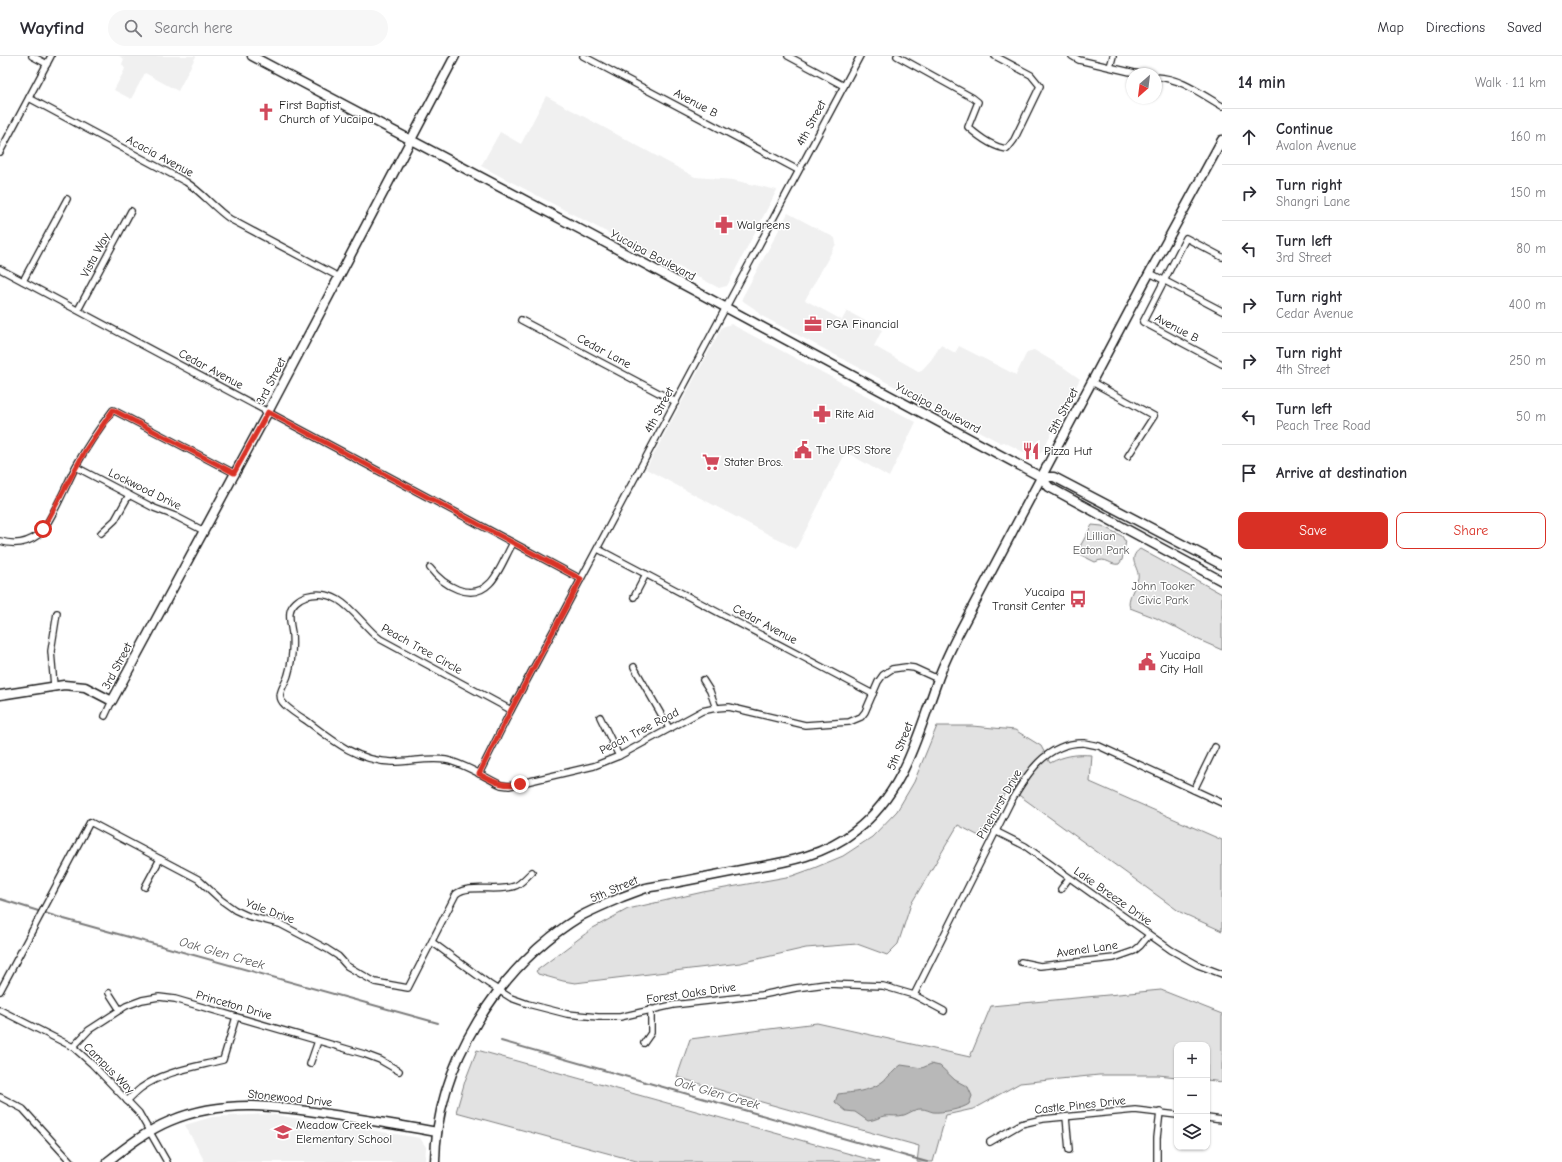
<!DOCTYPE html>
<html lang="en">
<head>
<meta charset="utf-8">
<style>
	:root { --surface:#fff; --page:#f7f7f7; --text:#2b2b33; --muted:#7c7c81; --line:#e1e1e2; --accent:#d93025 }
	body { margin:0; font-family:"Comic Neue",sans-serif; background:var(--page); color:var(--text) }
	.controls { position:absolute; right:12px; bottom:12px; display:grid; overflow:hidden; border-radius:8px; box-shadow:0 1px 3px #0004 }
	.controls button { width:36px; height:36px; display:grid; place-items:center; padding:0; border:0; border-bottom:1px solid var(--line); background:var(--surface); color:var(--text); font:20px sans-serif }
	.compass { position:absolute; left:1126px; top:12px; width:36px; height:36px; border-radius:50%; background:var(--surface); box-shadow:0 1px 3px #0004; rotate:208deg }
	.stop { position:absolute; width:12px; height:12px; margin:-9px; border:3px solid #d93025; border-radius:50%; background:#fff }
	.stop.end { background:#d93025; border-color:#fff; box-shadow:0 1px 4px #0008 }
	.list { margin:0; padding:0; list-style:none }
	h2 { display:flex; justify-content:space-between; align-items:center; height:52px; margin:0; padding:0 16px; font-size:17px }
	h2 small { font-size:13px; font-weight:400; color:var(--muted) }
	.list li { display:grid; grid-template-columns:26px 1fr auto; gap:12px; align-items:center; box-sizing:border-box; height:56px; padding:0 16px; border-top:1px solid var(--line) }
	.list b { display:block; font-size:15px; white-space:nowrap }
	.list p { margin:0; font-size:13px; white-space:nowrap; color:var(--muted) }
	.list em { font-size:13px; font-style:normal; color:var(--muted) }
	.actions { display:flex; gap:8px; padding:12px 16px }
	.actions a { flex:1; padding:9px 0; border:1px solid var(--accent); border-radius:8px; text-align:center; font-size:14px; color:var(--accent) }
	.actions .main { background:var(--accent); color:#fff }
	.icon { flex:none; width:22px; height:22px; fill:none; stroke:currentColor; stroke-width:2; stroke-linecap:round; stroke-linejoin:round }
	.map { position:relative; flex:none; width:1222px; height:1106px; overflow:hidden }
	header { display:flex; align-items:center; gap:24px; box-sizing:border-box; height:56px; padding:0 20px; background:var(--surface); border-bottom:1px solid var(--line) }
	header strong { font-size:19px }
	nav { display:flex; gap:22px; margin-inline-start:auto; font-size:14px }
	.search { width:280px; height:36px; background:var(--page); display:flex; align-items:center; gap:10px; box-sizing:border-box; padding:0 14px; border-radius:22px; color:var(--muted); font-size:15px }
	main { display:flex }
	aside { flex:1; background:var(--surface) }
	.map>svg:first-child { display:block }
</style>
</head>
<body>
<header>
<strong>Wayfind</strong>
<div class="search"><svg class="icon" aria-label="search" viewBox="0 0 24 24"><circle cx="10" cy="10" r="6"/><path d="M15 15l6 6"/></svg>Search here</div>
<nav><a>Map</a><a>Directions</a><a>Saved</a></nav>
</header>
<main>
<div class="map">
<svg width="1222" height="1106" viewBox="0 0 1222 1106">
	<rect width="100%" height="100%" fill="#fff"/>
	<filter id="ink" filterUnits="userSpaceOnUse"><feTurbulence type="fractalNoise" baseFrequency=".025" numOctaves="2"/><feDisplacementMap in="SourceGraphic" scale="8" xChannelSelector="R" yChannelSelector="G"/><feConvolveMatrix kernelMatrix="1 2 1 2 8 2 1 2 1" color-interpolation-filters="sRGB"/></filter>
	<g filter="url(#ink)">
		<g fill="#f0f0f0">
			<path d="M119,0H196L178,35L145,17L131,43L114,34L125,13L122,8L124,3Z"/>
			<path d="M546,40L695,121L733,124L777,134L727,230L719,232L677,210H671L481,110L500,76L521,88Z"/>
			<path d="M788,157L835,182L836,188L805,244L842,264L847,255L882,274L874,290L920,316L931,304L941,289L955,297L959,290L1016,319L1027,296L1034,294L1063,311L1080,323L1041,397L1031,400L1004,386L1001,387L760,259L755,253L743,245L742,242Z"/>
			<path d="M731,268L916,366L889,421L846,396L796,493L646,413L722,271Z"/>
			<path d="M269,1058L420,1082L426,1091L425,1106H205L185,1069L212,1061Z"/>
		</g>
		<g fill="#e2e2e2" stroke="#7f7f7f">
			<path d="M1092,469L1102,470L1122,480L1124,484L1126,485L1122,504L1119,508C1110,510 1107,500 1095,506L1079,498L1078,494Z"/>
			<path d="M1140,493L1222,538V594L1199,584L1176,571L1172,570L1156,562L1130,552C1126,543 1136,531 1138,522C1140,512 1126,503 1140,493Z"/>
			<path d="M937,670H972L1015,674L1041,690L1050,707C1065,699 1077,698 1092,699L1090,726L1222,784V875L1180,856L1009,732L1005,737L986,773L984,772L979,780L958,769L911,848L898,888L887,899L857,888L806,892L740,907L575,927L563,925L538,918L536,915L593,872L628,853L703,836L792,820L814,812L843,800L872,781L897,755L914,726Z"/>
			<path d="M1161,934L1222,958V1026L1207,1024V989H1177V1021L1158,1019H1099L1020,1027L973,1053L946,1059L933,1106H917L919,1090L733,1038L677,1021L690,983L817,967L970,1001L991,950Z"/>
			<path d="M477,994L879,1106H640L456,1056L465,1025Z"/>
		</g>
		<path fill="#b8b8b8" stroke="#7a7a7a" d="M931,1008L940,1010L955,1024L968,1031L972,1040L969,1048C962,1053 942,1057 933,1056C929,1055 926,1053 921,1053C914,1053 910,1057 904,1059C898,1061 891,1059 885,1060C880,1061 875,1064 868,1065L855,1056L846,1055L835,1046L838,1038C853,1036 869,1036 882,1026C889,1021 894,1014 901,1009L922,1012Z"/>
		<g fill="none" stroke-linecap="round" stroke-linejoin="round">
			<g stroke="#7a7a7a" stroke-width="2">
				<path d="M0,843L64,863L438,967"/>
				<path d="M501,985L927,1106"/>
			</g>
			<g stroke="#1c1c1c" stroke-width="8">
				<g id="street">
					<path d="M32,0L47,8"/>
					<path d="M583,0L798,114"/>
					<path d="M788,0L844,30"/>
					<path d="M897,0L973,42L978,46L968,71C979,81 992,91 1007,93L1014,84L1040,30L1031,19L995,0"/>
					<path d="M1072,0L1079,4L1139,18"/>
					<path d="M1110,11L1113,0"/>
					<path d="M1156,21C1181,22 1201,38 1222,50"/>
					<path d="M29,42L186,126C202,136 214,152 230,163L339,221"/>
					<path d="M0,96L51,0"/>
					<path d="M1222,201L1186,182L1143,266L1222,308"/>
					<path d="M0,213L581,523"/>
					<path d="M1150,217L1222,255"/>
					<path d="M23,225L67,143"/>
					<path d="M78,254L131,155"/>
					<path d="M521,264L676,346"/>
					<path d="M1092,326L1154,360L1128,400"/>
					<path d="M76,411L154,452L175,460L204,475"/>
					<path d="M101,477L115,464L129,439"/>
					<path d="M0,485C13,489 26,488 38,479C49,471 68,425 76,410C87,390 100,371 113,354L234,417"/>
					<path d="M598,493L873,638"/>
					<path d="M430,512C443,529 471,547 490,527C499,518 506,499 513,487"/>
					<path d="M634,541L646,518"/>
					<path d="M634,611L669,672"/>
					<path d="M703,624L710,635L716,652L729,651L805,669L849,666L861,661L865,656L878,626L883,619L892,613L906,611L914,612L938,623"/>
					<path d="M54,630L51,595L57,557"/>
					<path d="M511,654L380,583C357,565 342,530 306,540C299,542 291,549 290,556C289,563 291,571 292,577C293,592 292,606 288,619C285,630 274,639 285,649C291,655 299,660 307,665C333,685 357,705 392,706C410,706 429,701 446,704C463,707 485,721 501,729L509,730L594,710L619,700L702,655L716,652"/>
					<path d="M105,660L112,645"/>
					<path d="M600,661L619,700"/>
					<path d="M479,718L511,654L860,0"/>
					<path d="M1194,734L1215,691"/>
					<path d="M995,775L1025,790L1171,894L1198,909L1222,918"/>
					<path d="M145,831L160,803"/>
					<path d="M1061,833L1069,822"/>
					<path d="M432,886L489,928L511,942L528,948L567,958L598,961H620L673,949L762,939L796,932L826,928L883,930L914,939L944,955"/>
					<path d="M1021,906L1040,910L1114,902L1134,895L1140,890L1149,879"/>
					<path d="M0,935L90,766L198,823L221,844L235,854L248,860L280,868L303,880L327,893L338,900L347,910L375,926L408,932L456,838C470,827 497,837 515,830C521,828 527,820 532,816"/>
					<path d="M109,937L120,954"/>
					<path d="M914,939L1010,747C1026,719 1046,686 1084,687C1089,688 1094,689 1099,690L1222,747"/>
					<path d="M0,954L73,991L92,1008L139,1057L167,1106"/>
					<path d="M644,987L651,977V953"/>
					<path d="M73,991L89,974L126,950L142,944L159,941L175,943L364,998L380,1004L399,1015"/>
					<path d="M310,1008L318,985"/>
					<path d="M0,1041L23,1053L71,1106"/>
					<path d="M127,1045C132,1040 136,1036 141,1032C164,1015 196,1011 223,1004L236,961"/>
					<path d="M1066,1061L1069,1094"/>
					<path d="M1207,1062L1222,1064"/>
					<path d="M990,1086L1021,1068L1043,1063L1135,1054L1177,1059"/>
					<path d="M1157,1106V1082L1160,1056"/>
				</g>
			</g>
			<g stroke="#1c1c1c" stroke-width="11">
				<g id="secondary">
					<path d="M252,0L589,178L1041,421L1049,431L1222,525"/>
					<path d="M1041,421H1054L1222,509"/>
					<path d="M0,639L64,629L85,631L112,645L268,356L455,0"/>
					<path d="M107,1106C126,1091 148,1074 170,1065C227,1041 283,1051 341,1060C373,1065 405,1070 437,1076"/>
					<path d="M435,1106C436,1009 499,910 581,860C594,853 609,847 622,841C630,838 638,835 646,832C655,830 665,829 674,827C700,822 725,817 751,812C788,806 825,799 855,775C904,737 917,681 937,626C944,606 953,588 963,569L1144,227L1222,84"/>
				</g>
			</g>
			<use href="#street" stroke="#fff" stroke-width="5.5"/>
			<use href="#secondary" stroke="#fff" stroke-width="8"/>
		</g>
	</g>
	<g fill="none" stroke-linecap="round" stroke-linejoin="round" filter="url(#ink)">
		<path stroke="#d93025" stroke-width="5" d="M43,473L85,395L113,354L234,417L268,356L581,523L511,654L479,718C495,726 502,731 520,728"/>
	</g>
	<defs>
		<g id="church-bare" transform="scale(1.38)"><path d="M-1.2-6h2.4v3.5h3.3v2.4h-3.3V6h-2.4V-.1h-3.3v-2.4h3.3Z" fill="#d1495b" stroke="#fff" stroke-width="2.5" paint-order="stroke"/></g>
		<g id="pharmacy-bare" transform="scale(1.38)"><path d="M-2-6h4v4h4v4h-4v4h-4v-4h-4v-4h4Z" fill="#d1495b" stroke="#fff" stroke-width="2.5" paint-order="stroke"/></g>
		<g id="office-bare" transform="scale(1.38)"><path d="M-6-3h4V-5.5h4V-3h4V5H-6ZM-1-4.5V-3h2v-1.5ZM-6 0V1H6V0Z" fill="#d1495b" stroke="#fff" stroke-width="2.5" paint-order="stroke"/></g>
		<g id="civic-bare" transform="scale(1.38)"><path d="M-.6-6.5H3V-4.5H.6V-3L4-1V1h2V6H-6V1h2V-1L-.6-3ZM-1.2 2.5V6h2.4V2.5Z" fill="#d1495b" stroke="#fff" stroke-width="2.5" paint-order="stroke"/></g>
		<g id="restaurant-bare" transform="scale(1.38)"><path d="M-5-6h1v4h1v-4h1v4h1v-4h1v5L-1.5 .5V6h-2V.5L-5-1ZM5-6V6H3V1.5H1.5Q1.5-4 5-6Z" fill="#d1495b" stroke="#fff" stroke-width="2.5" paint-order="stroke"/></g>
		<g id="supermarket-bare" transform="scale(1.38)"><path d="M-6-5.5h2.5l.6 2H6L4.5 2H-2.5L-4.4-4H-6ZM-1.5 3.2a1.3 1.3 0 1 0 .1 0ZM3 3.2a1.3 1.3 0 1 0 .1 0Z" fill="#d1495b" stroke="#fff" stroke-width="2.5" paint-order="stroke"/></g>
		<g id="bus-bare" transform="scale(1.38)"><path d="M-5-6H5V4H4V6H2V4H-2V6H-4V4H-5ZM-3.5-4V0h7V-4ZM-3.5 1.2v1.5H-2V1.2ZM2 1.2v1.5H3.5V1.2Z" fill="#d1495b" stroke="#fff" stroke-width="2.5" paint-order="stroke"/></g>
		<g id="school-bare" transform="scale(1.38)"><path d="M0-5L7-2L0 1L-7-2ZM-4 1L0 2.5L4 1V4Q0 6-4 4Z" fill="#d1495b" stroke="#fff" stroke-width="2.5" paint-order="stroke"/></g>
	</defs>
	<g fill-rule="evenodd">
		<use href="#church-bare" x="266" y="56"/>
		<use href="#pharmacy-bare" x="724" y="169"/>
		<use href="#office-bare" x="813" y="268"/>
		<use href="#pharmacy-bare" x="822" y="358"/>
		<use href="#civic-bare" x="803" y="394"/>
		<use href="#restaurant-bare" x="1031" y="395"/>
		<use href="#supermarket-bare" x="711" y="406"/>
		<use href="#bus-bare" x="1078" y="543"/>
		<use href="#civic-bare" x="1147" y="606"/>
		<use href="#school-bare" x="283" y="1076"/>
	</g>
	<g text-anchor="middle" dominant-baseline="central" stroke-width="3" stroke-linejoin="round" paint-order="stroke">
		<g font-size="12" fill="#1c1c1c" stroke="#fff">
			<text transform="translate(696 47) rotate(28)">Avenue B</text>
			<text transform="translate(811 67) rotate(-62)">4th Street</text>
			<text transform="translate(160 100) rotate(28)">Acacia Avenue</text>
			<text transform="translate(95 199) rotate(-62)">Vista Way</text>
			<text transform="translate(653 199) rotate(28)">Yucaipa Boulevard</text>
			<text transform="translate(1177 272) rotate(28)">Avenue B</text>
			<text transform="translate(604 295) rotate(28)">Cedar Lane</text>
			<text transform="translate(211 313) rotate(28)">Cedar Avenue</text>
			<text transform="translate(271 325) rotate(-63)">3rd Street</text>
			<text transform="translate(938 352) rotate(28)">Yucaipa Boulevard</text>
			<text transform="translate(659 354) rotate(-62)">4th Street</text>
			<text transform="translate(1063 355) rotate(-62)">5th Street</text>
			<text transform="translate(145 433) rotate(26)">Lockwood Drive</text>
			<text transform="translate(765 568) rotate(28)">Cedar Avenue</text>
			<text transform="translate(422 593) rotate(29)">Peach Tree Circle</text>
			<text transform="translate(117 610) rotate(-62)">3rd Street</text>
			<text transform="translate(639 675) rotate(-27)">Peach Tree Road</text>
			<text transform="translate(900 690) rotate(-68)">5th Street</text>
			<text transform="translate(999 748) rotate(-60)">Pinehurst Drive</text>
			<text transform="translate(614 833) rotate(-23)">5th Street</text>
			<text transform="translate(1113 840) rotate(35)">Lake Breeze Drive</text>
			<text transform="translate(270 855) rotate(20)">Yale Drive</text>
			<text transform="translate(1087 893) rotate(-8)">Avenel Lane</text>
			<text transform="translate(691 937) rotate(-8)">Forest Oaks Drive</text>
			<text transform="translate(234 949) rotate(16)">Princeton Drive</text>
			<text transform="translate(109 1012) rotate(45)">Campus Way</text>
			<text transform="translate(290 1042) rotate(6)">Stonewood Drive</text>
			<text transform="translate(1080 1049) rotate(-6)">Castle Pines Drive</text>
		</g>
		<g font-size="12" fill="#1c1c1c" stroke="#fff" text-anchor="start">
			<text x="279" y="49">First Baptist<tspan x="279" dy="14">Church of Yucaipa</tspan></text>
			<text x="737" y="169">Walgreens</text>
			<text x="826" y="268">PGA Financial</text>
			<text x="835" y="358">Rite Aid</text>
			<text x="816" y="394">The UPS Store</text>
			<text x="1044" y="395">Pizza Hut</text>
			<text x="724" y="406">Stater Bros.</text>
			<text x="1065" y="536" text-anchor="end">Yucaipa<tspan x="1065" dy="14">Transit Center</tspan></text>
			<text x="1160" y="599">Yucaipa<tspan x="1160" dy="14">City Hall</tspan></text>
			<text x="296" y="1069">Meadow Creek<tspan x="296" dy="14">Elementary School</tspan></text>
		</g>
		<g font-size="12" fill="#575757" stroke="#fff">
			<text x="1101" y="480">Lillian<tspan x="1101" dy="14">Eaton Park</tspan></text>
			<text x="1163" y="530">John Tooker<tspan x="1163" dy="14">Civic Park</tspan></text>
		</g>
		<g font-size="13" font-style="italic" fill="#5a5a5a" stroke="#fff">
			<text transform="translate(222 897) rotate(16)">Oak Glen Creek</text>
			<text transform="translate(717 1037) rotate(16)">Oak Glen Creek</text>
		</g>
	</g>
</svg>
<div class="controls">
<button>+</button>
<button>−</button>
<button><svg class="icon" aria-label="layers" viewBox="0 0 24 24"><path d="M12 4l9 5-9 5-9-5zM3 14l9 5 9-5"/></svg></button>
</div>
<svg class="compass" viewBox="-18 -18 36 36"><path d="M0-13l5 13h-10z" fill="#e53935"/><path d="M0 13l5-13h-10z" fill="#7c7c81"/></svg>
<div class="stop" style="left:43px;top:473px"></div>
<div class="stop end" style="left:520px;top:728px"></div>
</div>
<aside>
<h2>14 min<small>Walk · 1.1 km</small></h2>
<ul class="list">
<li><svg class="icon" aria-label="ahead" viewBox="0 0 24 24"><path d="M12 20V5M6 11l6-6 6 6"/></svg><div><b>Continue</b><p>Avalon Avenue</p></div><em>160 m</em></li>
<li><svg class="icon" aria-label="right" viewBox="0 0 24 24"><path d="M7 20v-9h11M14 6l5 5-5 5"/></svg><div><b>Turn right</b><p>Shangri Lane</p></div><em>150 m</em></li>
<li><svg class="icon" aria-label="left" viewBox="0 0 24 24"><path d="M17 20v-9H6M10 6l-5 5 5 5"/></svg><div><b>Turn left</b><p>3rd Street</p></div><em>80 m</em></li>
<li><svg class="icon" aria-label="right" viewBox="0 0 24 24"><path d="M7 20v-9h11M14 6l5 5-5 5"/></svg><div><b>Turn right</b><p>Cedar Avenue</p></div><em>400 m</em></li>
<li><svg class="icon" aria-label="right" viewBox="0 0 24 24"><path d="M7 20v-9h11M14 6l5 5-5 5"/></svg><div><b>Turn right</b><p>4th Street</p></div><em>250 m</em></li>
<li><svg class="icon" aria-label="left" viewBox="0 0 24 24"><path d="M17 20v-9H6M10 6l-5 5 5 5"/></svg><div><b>Turn left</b><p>Peach Tree Road</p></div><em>50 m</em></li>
<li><svg class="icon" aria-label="arrive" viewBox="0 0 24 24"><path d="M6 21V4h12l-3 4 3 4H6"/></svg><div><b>Arrive at destination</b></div></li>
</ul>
<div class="actions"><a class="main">Save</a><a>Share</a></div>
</aside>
</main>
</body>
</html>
